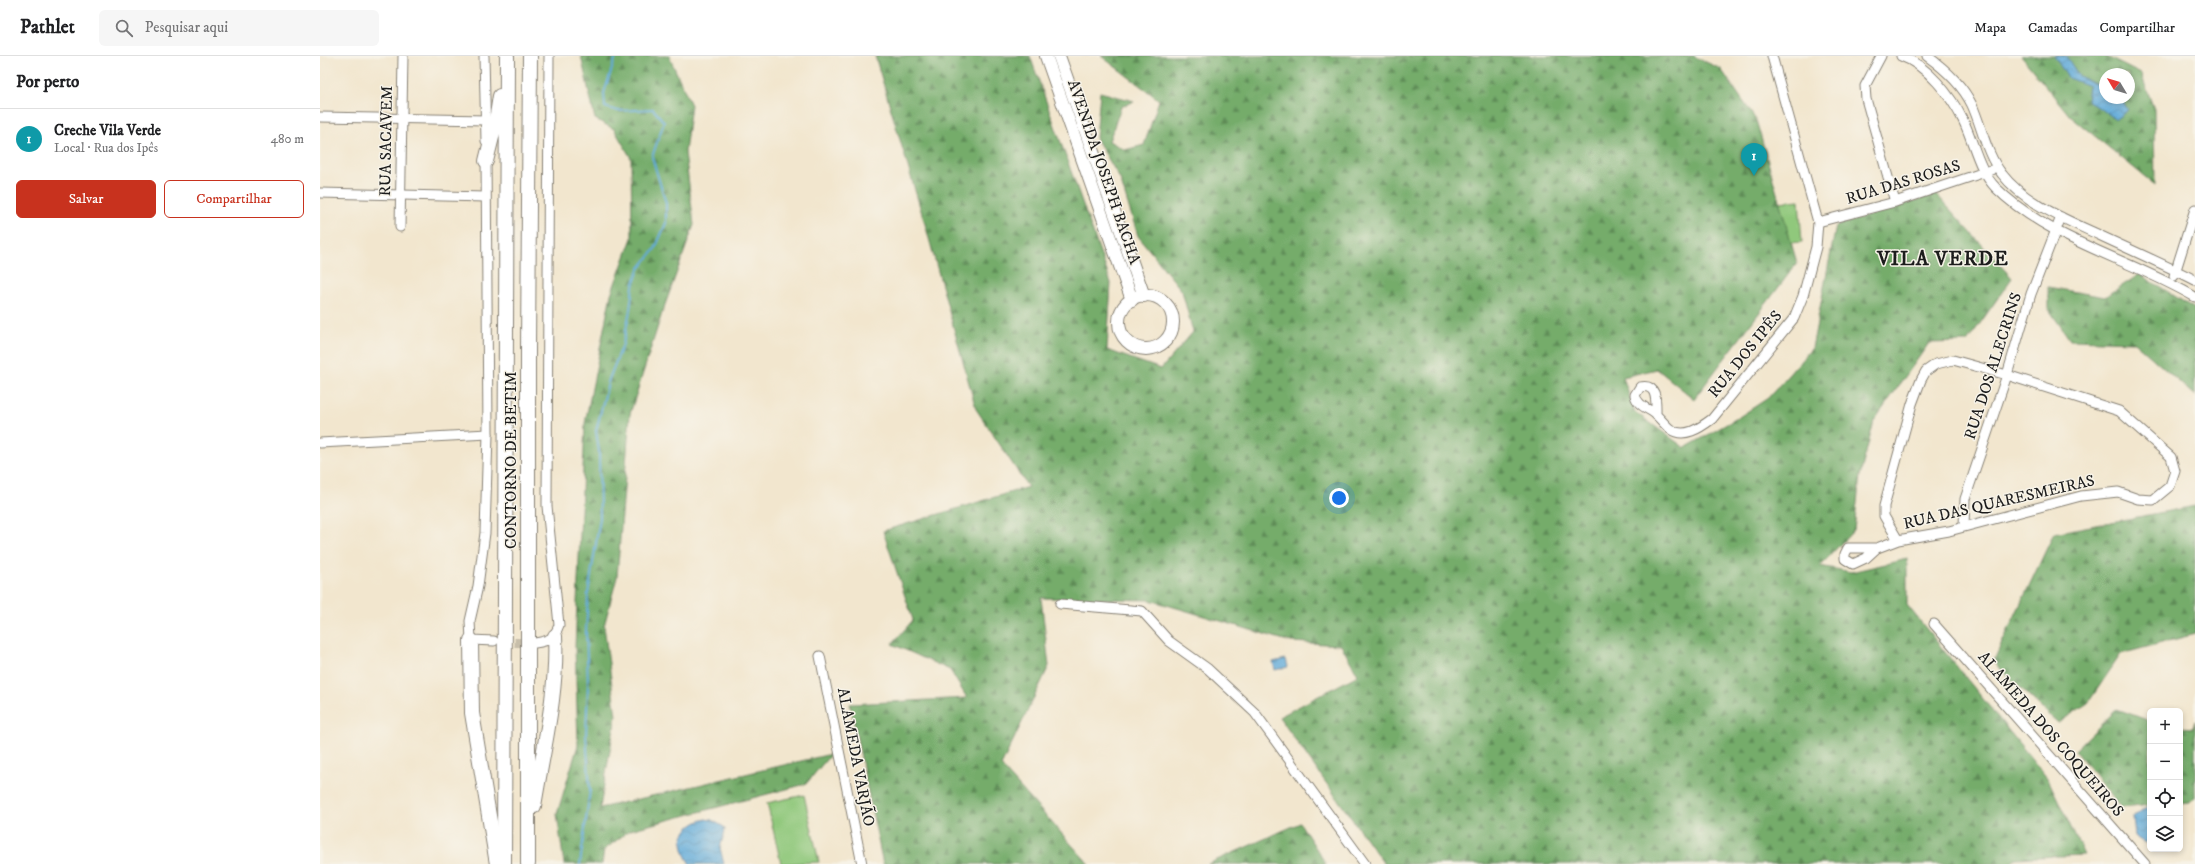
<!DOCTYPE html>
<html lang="pt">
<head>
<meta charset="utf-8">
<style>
	:root { --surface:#fff; --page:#f6f6f6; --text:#202124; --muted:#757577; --line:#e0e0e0; --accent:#c8321e }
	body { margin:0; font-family:"IM FELL DW Pica",serif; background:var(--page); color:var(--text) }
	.controls { position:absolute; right:12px; bottom:12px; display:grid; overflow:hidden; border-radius:6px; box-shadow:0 2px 6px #0003 }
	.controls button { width:36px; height:36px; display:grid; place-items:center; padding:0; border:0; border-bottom:1px solid var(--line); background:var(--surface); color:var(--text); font:20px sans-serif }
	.compass { position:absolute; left:1779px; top:12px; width:36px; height:36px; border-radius:50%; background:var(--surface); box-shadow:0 2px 6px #0003; rotate:308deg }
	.you { position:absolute; left:1019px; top:442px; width:14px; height:14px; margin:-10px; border:3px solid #fff; border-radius:50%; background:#1a73e8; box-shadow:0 0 0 6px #1a73e833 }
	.badge { display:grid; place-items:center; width:26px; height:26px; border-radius:50%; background:var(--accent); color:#fff; font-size:13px; font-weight:700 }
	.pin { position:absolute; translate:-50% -33px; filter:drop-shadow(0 1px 2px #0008) }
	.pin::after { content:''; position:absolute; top:21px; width:14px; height:12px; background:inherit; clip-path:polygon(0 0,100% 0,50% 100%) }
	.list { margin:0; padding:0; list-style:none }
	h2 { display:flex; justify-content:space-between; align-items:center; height:52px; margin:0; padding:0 16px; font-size:17px }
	h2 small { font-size:13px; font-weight:400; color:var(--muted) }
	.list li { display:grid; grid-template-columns:26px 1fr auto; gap:12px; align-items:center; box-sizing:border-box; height:60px; padding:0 16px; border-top:1px solid var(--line) }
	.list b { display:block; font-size:15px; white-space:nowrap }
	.list p { margin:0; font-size:13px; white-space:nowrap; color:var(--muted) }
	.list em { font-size:13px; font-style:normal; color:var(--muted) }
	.actions { display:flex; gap:8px; padding:12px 16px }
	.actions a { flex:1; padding:9px 0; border:1px solid var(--accent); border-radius:6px; text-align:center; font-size:14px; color:var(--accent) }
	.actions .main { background:var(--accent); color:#fff }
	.icon { flex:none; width:22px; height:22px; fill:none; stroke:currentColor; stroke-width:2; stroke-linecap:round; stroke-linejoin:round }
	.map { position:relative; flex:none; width:1875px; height:808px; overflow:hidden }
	header { display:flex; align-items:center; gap:24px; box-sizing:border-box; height:56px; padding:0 20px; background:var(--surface); border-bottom:1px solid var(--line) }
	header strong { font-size:19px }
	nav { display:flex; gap:22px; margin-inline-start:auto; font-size:14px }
	.search { width:280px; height:36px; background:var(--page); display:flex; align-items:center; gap:10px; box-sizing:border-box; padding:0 14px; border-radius:6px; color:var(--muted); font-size:15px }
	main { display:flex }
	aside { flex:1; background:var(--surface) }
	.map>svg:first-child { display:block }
</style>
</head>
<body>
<header>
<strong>Pathlet</strong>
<div class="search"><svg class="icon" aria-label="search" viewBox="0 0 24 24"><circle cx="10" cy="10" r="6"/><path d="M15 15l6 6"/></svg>Pesquisar aqui</div>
<nav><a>Mapa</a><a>Camadas</a><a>Compartilhar</a></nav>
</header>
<main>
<aside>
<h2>Por perto<small></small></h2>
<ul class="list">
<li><span class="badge" style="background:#0f9aa8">1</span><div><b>Creche Vila Verde</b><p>Local · Rua dos Ipês</p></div><em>480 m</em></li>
</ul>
<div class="actions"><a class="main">Salvar</a><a>Compartilhar</a></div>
</aside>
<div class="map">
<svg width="1875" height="808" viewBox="0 0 1875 808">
	<defs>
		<pattern id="forest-firs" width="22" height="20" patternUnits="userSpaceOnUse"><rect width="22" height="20" fill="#74ac6b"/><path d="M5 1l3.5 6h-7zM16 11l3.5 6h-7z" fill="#5e8b57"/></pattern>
		<pattern id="water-waves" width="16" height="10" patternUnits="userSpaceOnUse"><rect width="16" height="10" fill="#62abd9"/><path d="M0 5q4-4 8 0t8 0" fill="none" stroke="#508aaf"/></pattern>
	</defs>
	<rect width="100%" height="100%" fill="#f7f3e8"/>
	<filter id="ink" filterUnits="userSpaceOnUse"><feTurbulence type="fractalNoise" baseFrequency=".025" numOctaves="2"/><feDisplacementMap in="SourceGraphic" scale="8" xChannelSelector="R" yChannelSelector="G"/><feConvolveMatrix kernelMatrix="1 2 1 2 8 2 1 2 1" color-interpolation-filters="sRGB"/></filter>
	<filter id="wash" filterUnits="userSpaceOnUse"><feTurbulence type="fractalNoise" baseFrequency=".012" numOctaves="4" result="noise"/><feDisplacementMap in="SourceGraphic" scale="16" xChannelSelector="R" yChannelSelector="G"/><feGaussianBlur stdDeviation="0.9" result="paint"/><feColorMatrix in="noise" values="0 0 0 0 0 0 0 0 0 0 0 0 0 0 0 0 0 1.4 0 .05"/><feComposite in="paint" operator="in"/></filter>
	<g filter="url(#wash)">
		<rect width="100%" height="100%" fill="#f2e6ce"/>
		<g fill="#90c87b" stroke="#56724c">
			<path d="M1479,144L1482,186L1420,191L1417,150Z"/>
			<path d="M484,739L499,806L461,808L447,747Z"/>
		</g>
		<g fill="url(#forest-firs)" stroke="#486444" fill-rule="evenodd">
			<path d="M261,0H349L371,49L365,96L374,169L342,257L310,358L297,521L284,570L296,660L280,752L511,698L486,728L310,774L284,794L282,808H244L237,758L258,689L255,591L265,367L291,238L312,182L311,102L294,73L275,63Z"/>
			<path d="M555,0H710L791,227L787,294L841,313L873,276L862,235L818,180L800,123L776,82L780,36L814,45L801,51L789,85L805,94L824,89L839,44L781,0H1373L1401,13L1436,64L1477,207L1374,343L1337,313L1303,321L1315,356L1365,392L1419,361L1448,342L1492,292L1516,170L1616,138L1692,222L1647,286L1609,287L1554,365L1540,420L1534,474L1500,510L1531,516L1587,503V549L1728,723L1764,799L1695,802L1691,808H1064L959,661L1038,619L1021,589L971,586L830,544L721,542L729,610L681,710L769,808H563L530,648L647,642L630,614L572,588L593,564L563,475L708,431L656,353L605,168Z"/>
			<path d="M1701,0H1785L1821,18L1834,53L1835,129L1750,60ZM1785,18H1809V42H1785Z"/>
			<path d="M1820,218L1875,253V340L1814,286L1750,284L1728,252V231L1785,241Z"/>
			<path d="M1875,450V578L1801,598L1768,647L1738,667L1673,606L1734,477Z"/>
			<path d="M1797,653L1830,665V749L1801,752L1755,694Z"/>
			<path d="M1875,665V741L1870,746L1860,747V671L1873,672Z"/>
			<path d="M980,767L1006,808H888Z"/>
		</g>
		<g fill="url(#water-waves)" stroke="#3f647a">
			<path d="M1734,0H1746L1759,20L1785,33V42H1801L1808,54L1796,63L1767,44L1769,30L1748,22Z"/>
			<path d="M966,603L968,611L955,614L953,606Z"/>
			<path d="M1830,749V786L1825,787L1815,781L1813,761Z"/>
			<path d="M385,763L392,764L404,771L405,774L400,792L404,808H370C356,787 361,770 385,763Z"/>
		</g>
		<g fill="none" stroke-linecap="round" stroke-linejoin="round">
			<path stroke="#62abd9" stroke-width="2" d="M260,808L270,734L266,679L268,628L266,576L268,538L280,462L279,395L276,375L289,323L303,288L310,254L313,230L319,213L335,193L346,167V147L332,101L344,66L333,53L298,55L285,51L284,37L296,0"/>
		</g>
	</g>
	<g filter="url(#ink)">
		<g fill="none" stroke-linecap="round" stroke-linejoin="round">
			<path stroke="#c7beaa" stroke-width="9" stroke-dasharray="9 4.5" stroke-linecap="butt" d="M181,586L212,587"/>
			<g stroke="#878175" stroke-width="11">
				<g id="minor">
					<path d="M164,0L166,85"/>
					<path d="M1561,0L1545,30L1546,43L1575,146"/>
					<path d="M1581,0C1607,9 1631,40 1643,64C1654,86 1658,114 1676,132C1730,185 1811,203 1875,241"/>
					<path d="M1607,0C1625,13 1642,28 1652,49C1662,71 1666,98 1682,118C1704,147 1747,164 1779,179C1811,194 1843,208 1875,224"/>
					<path d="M0,61L167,64"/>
					<path d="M166,100L168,378L165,477L158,530L150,565L151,584L174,585"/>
					<path d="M0,137L165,141"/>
					<path d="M1498,166L1575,146L1671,114"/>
					<path d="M80,171L83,0"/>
					<path d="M1854,220L1875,153"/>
					<path d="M1336,359C1336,346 1338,327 1320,331L1315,339C1317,349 1327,352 1334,357C1340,362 1344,368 1350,373C1364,383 1380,372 1392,363L1474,262L1483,240L1496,191L1498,166L1452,0"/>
					<path d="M0,387L168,378"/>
					<path d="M1644,470L1645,443L1687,319L1711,238L1741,161"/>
					<path d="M1557,492H1528L1525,498V503L1533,508L1546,502L1557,492L1578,484L1629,475L1761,440L1798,436L1818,443L1833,444L1850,430L1855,415L1851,401L1799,355L1687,319L1633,304L1616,308L1606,315L1601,324L1592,348L1564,450V460L1578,484"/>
					<path d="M740,548L822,555L849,585L888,613L935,657L1045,808"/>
					<path d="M1614,568L1825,808"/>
					<path d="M215,587C229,585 234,583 239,569L227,450L229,0"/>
					<path d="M500,600L542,808"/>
				</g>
			</g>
			<g stroke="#878175" stroke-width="14">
				<g id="major">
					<path d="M726,0L812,244"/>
					<path d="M739,0L824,240"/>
					<circle cx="826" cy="266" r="27"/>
				</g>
			</g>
			<g stroke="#878175" stroke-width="16">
				<g id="highway">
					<path d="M166,105L176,65L180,40"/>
					<path d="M151,584L152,657L177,808"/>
					<path d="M214,750C223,694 238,636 235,580"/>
					<path d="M184,808L187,0"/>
					<path d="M208,808V296L210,0"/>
				</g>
			</g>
			<use href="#minor" stroke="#fff" stroke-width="9"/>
			<use href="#major" stroke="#fff" stroke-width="12"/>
			<use href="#highway" stroke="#fff" stroke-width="14"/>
		</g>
	</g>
	<g text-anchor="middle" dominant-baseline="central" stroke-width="3" stroke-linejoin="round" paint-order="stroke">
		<g font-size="16" fill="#1c1c1c" stroke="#f7f3e8">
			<text transform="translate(66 85) rotate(-89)">RUA SACAVEM</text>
			<text transform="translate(784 116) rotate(71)">AVENIDA JOSEPH BACHA</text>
			<text transform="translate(1583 126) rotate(-17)">RUA DAS ROSAS</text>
			<text transform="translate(1425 298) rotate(-51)">RUA DOS IPÊS</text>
			<text transform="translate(1673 310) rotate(-72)">RUA DOS ALECRINS</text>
			<text transform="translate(191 404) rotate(-90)">CONTORNO DE BETIM</text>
			<text transform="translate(1679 446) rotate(-13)">RUA DAS QUARESMEIRAS</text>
			<text transform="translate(1731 678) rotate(49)">ALAMEDA DOS COQUEIROS</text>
			<text transform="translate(536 701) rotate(79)">ALAMEDA VARJÃO</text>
		</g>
		<g font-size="20" font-weight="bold" letter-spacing="1" fill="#1c1c1c" stroke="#f7f3e8">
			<text x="1623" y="203">VILA VERDE</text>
		</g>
	</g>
</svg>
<div class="controls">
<button>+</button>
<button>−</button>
<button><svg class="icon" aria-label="locate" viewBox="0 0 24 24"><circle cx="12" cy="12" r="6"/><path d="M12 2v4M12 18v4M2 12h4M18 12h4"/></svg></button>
<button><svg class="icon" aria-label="layers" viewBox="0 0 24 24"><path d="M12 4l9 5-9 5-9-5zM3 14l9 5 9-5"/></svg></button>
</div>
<svg class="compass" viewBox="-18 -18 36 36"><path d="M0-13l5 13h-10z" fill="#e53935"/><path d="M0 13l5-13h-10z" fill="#757577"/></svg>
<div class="you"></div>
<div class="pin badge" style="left:1434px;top:120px;background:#0f9aa8">1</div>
</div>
</main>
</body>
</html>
